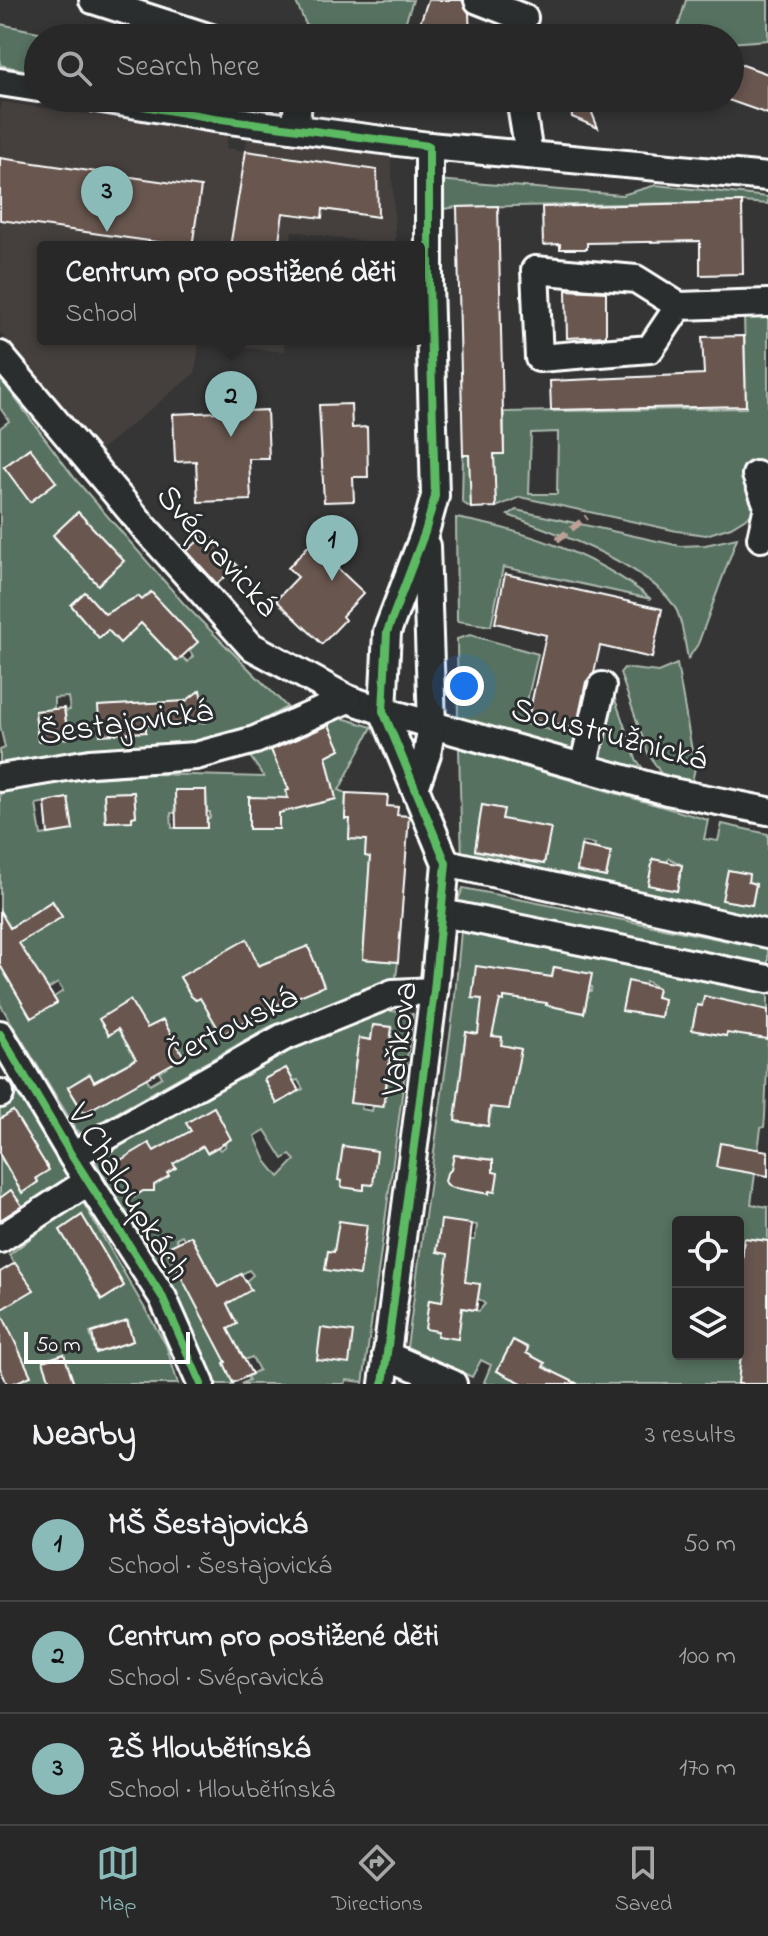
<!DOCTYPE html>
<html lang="en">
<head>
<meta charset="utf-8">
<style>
	:root { --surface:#282828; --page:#303030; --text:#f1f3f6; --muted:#a5a6a8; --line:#444445; --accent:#8bbbb9 }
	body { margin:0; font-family:"Indie Flower",sans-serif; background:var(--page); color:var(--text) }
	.controls { position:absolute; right:24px; bottom:24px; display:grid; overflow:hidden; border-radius:8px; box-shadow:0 4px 12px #0003 }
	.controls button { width:72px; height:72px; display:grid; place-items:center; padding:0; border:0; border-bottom:2px solid var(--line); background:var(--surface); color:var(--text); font:40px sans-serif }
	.scale { position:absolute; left:24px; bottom:20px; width:166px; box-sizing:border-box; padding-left:8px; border:4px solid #fff; border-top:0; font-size:22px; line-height:28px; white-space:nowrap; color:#fff; -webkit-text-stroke:6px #2a2d2e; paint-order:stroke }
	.you { position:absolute; left:464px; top:686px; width:28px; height:28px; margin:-20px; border:6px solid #fff; border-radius:50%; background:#1a73e8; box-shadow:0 0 0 12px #1a73e833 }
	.badge { display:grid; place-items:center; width:52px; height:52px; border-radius:50%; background:var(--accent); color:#111; font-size:26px; font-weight:700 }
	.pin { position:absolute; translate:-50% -66px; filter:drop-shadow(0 2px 4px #0008) }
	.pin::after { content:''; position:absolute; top:42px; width:28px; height:24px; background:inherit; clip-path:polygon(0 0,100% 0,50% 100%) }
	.popup { position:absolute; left:37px; top:241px; width:388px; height:104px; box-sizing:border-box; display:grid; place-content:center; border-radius:8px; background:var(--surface); filter:drop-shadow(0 2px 6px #0005); font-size:26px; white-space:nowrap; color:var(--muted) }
	.popup b { font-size:30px; color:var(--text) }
	.popup::after { content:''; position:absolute; left:50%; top:100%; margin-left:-16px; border:16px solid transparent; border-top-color:var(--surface) }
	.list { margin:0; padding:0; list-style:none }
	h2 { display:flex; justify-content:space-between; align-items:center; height:104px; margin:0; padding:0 32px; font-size:34px }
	h2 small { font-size:26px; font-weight:400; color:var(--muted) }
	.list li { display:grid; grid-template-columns:52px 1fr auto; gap:24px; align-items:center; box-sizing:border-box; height:112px; padding:0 32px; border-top:2px solid var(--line) }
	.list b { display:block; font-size:30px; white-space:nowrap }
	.list p { margin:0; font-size:26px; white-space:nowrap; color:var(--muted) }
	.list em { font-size:26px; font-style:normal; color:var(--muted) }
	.icon { flex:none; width:44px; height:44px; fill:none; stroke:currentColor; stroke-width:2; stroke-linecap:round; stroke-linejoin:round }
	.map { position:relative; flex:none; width:768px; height:1384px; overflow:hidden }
	.search { position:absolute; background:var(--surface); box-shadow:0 4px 12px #0003; left:24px; right:24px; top:24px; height:88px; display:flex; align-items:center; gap:20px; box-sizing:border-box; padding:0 28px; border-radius:44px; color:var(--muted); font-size:30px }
	.sheet { height:440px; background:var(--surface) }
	nav { display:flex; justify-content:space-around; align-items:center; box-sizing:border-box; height:112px; border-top:2px solid var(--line); background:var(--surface); font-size:22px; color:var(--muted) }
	nav a { display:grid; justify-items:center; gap:4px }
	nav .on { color:var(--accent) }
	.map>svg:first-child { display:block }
</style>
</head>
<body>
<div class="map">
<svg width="768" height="1384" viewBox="0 0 768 1384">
	<rect width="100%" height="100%" fill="#363535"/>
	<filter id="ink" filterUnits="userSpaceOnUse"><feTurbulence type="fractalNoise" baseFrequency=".0125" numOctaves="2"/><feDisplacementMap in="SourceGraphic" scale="16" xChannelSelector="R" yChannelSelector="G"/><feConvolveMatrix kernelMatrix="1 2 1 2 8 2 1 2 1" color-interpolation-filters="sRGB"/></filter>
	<g filter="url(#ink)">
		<path fill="#453f3d" d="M2,102L228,134L226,148L245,151L248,136L391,157L396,246L292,231L290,247H43V339H285L284,352L199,343L195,373L92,457L0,332V111Z"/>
		<g fill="#57715e" stroke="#abb8ae" stroke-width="2" fill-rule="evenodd">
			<path d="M295,0H413L400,38H312Z"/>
			<path d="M686,0H768V40L730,43V38H675Z"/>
			<path d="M0,24L67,38H38V73L0,65Z"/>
			<path d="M437,180L622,195L656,185L768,197V204L742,202L457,207L437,210Z"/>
			<path d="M744,313H768V469L765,464L750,472L762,508L731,527L706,535L677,531L520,497L496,507L494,472L471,508L462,502L463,455L504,454V412L746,408ZM558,432L557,494H529L531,433Z"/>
			<path d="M0,378L76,480L185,605L287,707L244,730L214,740L183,746L85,752L0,766V750L5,748L0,726V428L9,421L0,408ZM29,448L56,482L4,467ZM78,512L123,561L85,571L53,536ZM151,592L193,656L188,662L182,657L177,661L131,612ZM84,593L126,637L108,630L99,638L71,605ZM68,697L70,710L65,711L68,737L38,741L35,712L54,709V698Z"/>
			<path d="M516,510L680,546L705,545L737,538L698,644L688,659C685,644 683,625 677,611C654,566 554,532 508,515Z"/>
			<path d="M456,518C524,530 597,555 651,599L503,567L491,626L457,621Z"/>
			<path d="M470,635L538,654L522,723L579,737L575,756L458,724L457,639Z"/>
			<path d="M677,664L695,768L692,782L680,786L666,782L648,753L620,673L624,668L658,672Z"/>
			<path d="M610,685L636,759L650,778L596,765Z"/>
			<path d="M342,718L372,727L339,790L346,793L345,818L350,819L349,838L366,840L365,856L370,857L363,959L398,962L396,978L269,1027L79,1134L0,1004V965L31,1017L57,1003L54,997L63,991L58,983L43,992L37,973L21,947H12L62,917L53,901L9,928L0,912V793L82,779L154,774L264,777L249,755L269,745L280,770L324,757L339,749L327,721ZM332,780L336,799L291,810L286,791ZM175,790H206L207,812H210V818L207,819V828H172L171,813H176ZM134,792L136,816L132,817L131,821L105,822L104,793ZM68,798L73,830L41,835L36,804ZM249,798H279V829H249ZM308,947L324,985L275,1006L257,966L269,961L273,970ZM227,950L238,969V999L250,1019L222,1035L204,996L195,1000L180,977ZM163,1020L183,1057L159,1071L162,1077L150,1084L130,1049L149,1027ZM89,1074L105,1100L83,1113L68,1087Z"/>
			<path d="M459,748L708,820L704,839L718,841L722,824L768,834V924L462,862ZM482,805L503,809L502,819L550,828L544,864L524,861V864L519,863V860L475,851ZM582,842L595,844L594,848L611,852L606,877L577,871ZM669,858L682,865L677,890L648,885L653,859L667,862ZM728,870L749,874L748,882L756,884L752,905L723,900Z"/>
			<path d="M463,888L768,949V968L465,909L458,900Z"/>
			<path d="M461,931L768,993V1010H765L760,1037L768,1039L765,1117L764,1127L761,1128L751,1204L768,1207V1241L744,1239L738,1306V1222H678V1354H738V1315H745L738,1384H555L554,1372L526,1353L528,1347L513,1340L497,1371L524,1384H487L484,1382L491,1365L481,1360L472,1377L407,1347L454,1007ZM554,967L591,974L589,986L592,987L591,991H588L584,1013L546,1005ZM646,981L658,988L656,997L664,999L661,1017L622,1011L628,982L644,985ZM732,1002L726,1036L692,1030L697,1006ZM479,1029L493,1031L492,1036L502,1038L500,1058H505L507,1046L521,1049L515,1079L497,1064L462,1059L466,1033L478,1034ZM459,1089L476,1091L492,1107L488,1126L455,1121ZM454,1155L493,1160L489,1193L450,1187L445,1182L447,1174L451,1172ZM442,1220L477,1225L475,1240H470L467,1256L436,1252ZM480,1284L478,1298L485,1304L479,1311L462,1308L438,1331L426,1329L429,1300L444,1302Z"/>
			<path d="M378,1009L413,1014L363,1384V1382L346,1380L345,1384H241L249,1380L247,1376L259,1370L252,1357L244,1360L241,1355L224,1363L233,1384H215L183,1315L93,1157L288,1049ZM373,1025L391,1027L383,1042L393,1043L384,1107L373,1106L372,1111L361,1109L362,1104L350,1103L359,1038L371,1040ZM286,1068L294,1081L298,1080L303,1089L277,1103L264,1080ZM213,1108L227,1132L225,1147L220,1150L218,1147L207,1153L203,1146L200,1147L187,1123ZM265,1130L283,1159L290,1155L295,1160L279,1177L266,1161L255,1136ZM149,1143L154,1151L162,1146L175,1168L167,1173L169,1176L154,1185V1191H143L133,1196L115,1164ZM343,1146L377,1151L372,1185L365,1184L363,1190L341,1187ZM182,1235L184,1239L191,1236L218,1287L249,1270L253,1275L225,1300L237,1324L213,1336L167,1249L178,1242L176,1238Z"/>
			<path d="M19,1088L72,1176L0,1227V1211L6,1220L23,1207L11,1191L0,1198V1157L20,1188H30L38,1182L13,1111L0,1119V1101Z"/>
			<path d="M81,1199L166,1345L178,1384H73L64,1354L43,1361L51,1384H12L23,1379C22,1351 20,1346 0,1327V1306L10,1304L33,1290L9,1255ZM82,1215L124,1286L102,1300L60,1230ZM128,1321L133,1341L96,1353L90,1333Z"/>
		</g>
		<g fill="#67574f" stroke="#fff" stroke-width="2">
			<path d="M428,0H462L469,13L470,38H415Z"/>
			<path d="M740,64L768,74V114L728,100Z"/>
			<path d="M570,98H586L598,128L572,117Z"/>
			<path d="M246,151L377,170L378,217L323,209L322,218L283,213L278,247H230Z"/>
			<path d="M0,158L201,187L192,247L0,220Z"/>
			<path d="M742,202L743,274L700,275V241L587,243V249H560V244L543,245L542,207Z"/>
			<path d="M498,206L504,454H494L496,507L471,508L469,455H463L457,207Z"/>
			<path d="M566,290L606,292V336L567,338Z"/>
			<path d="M744,336L746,406L551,410L550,381L704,374L702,337Z"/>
			<path d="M351,404L352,428L367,427L368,477H353L354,501L324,502L319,405Z"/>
			<path d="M267,410L269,459H249L251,500L198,502L196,461L175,462L173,414Z"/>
			<path d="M30,448L56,482L30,502L4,467Z"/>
			<path d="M78,512L124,561L98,585L53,535Z"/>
			<path d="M207,533L237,565L217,584L187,551Z"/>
			<path d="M311,543L364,593L342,616L345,620L322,644L276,600L298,577L288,568Z"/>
			<path d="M505,574L662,609L652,658L600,646L594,673L586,682L576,729L528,719L546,635L495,623Z"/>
			<path d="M85,592L105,614L138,596L142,600L151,592L198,642L177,661L141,623L120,643L108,630L99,638L71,605Z"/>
			<path d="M200,690L206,722L146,725V732L100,735L98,706L186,701Z"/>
			<path d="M64,708L68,738L38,741L35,711Z"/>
			<path d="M329,725L340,749L326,756L336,799L279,813V829H249V797L288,798L286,791L289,790L271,750Z"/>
			<path d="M175,790H206L207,828H176Z"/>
			<path d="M134,792L136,816L132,817V821L106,822L104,793Z"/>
			<path d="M346,793L388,795L387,806L398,807L397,815L409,816L398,962L363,959L370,857L365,856L366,840L349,839L350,819H345Z"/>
			<path d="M68,798L73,830L48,834L45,802Z"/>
			<path d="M482,805L504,809L502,819L551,828L544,864L475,850Z"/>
			<path d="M581,846L611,852L606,877L577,871Z"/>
			<path d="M653,859L682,865L677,891L648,885Z"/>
			<path d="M728,870L749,874L748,882L756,884L752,905L722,900Z"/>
			<path d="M52,901L62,917L19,943L57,1003L31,1018L0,965V911L10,928Z"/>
			<path d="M247,939L258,966L308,946L324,986L263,1011L222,1035L200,998L196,1000L191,996L180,977Z"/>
			<path d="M476,966L552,977L554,967L592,974L584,1013L546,1005L547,1003L504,997V1001L500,1000L492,1036L502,1037L501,1045L521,1049L509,1109L490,1107L488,1126L455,1121L466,1032L478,1034L482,999L472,998Z"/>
			<path d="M628,981L658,988L656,997L664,999L661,1017L622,1011Z"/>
			<path d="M704,996L768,1010V1039L727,1033L726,1036L692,1030L697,1005L702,1006Z"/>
			<path d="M130,1000L147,1028L163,1020L184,1057L84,1113L68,1087L90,1074L94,1082L136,1059L118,1029L109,1035L99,1019Z"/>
			<path d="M373,1025L392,1027L390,1042L392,1043L383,1107L350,1103L359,1038L371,1040Z"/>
			<path d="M286,1068L299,1091L277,1104L264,1079Z"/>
			<path d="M214,1107L231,1139L207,1153L203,1146L173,1164L176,1168L167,1173L169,1176L154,1185V1191H143L134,1197L114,1164L149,1143L154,1151L191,1131L186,1123Z"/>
			<path d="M13,1111L49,1170L36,1178L38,1182L22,1193L0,1155V1119Z"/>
			<path d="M720,1143L768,1151V1176L716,1167Z"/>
			<path d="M343,1146L377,1151L373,1185L364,1184V1190L341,1187L342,1181L338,1180Z"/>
			<path d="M454,1155L493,1160V1172L498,1173L495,1192L489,1191V1194L450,1187L445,1182L447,1173L451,1170Z"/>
			<path d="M11,1190L22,1206L0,1220V1198Z"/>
			<path d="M82,1215L124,1286L102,1300L60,1230Z"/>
			<path d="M441,1220L472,1224L465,1282L480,1284L476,1310L462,1308L458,1339L437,1336L438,1331L425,1329L429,1300L442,1302L448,1254L437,1252Z"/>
			<path d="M339,1221L367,1225L360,1275L325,1270L328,1251L334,1252Z"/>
			<path d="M191,1236L218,1287L241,1274L251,1290L227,1304L237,1324L228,1329L252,1374L233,1383L224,1363L226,1362L166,1248Z"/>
			<path d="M744,1238L768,1241V1384H738L745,1315H738Z"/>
			<path d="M15,1263L34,1290L0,1310V1272Z"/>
			<path d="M0,1310L31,1376L12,1384H7L0,1368Z"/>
			<path d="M127,1321L133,1341L96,1353L92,1333Z"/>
			<path d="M321,1328L353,1332L349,1364L317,1360Z"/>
			<path d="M513,1340L528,1348L526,1353L545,1363L543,1367L578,1384H524L497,1371Z"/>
			<path d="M64,1354L74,1384H51L43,1361Z"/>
		</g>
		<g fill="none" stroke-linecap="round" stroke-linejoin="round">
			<g stroke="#fff" stroke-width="32">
				<g id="minor">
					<path d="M93,0L211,38"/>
					<path d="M478,0L524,18"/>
					<path d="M0,82L38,88"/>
					<path d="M96,98L214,118L429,146L768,177"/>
					<path d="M520,98L529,154"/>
					<path d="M296,128L298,98"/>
					<path d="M679,306L650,349L539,358L535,270L636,279L679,306L768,303"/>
					<path d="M0,355L145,528L251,646L348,699L383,711L667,791L768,811"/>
					<path d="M756,475L768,506L761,538"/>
					<path d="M583,768L602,686"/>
					<path d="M0,778L90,763L196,756L255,740L348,699"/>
					<path d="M415,788L427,754L432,725L426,546"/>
					<path d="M446,863L768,934"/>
					<path d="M442,913L768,979"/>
					<path d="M0,1034L72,1156L163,1298L201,1384"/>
					<path d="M0,1093V1094"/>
					<path d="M72,1156L282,1038L393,993L434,991"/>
					<path d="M0,1239L89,1181"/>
					<path d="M386,1355L453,1384"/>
					<path d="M383,1384L434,991L446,863L383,711L387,632L425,532L435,496L429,283V146"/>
				</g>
			</g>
			<use href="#minor" stroke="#2a2d2e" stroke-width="26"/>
			<path stroke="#bda197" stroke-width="6" stroke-dasharray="12 6" stroke-linecap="butt" d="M557,540L587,517"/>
			<g stroke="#2a2d2e" stroke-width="13">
				<g id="cycleway">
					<path d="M96,98L214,118L429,146V283L435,496L425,532L387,632L383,711L446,863L434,991L383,1384"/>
					<path d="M0,1034L72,1156L163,1298L201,1384"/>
				</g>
			</g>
			<use href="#cycleway" stroke="#5cba63" stroke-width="8"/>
		</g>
	</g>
	<g text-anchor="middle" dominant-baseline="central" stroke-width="6" stroke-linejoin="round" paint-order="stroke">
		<g font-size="34" fill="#fff" stroke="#2a2d2e">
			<text transform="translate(216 552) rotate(48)">Svépravická</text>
			<text transform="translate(126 724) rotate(-8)">Šestajovická</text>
			<text transform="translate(609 736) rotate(15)">Soustružnická</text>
			<text transform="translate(232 1028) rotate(-27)">Čertouská</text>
			<text transform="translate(401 1039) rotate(-83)">Vaňkova</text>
			<text transform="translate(127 1193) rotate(58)">V Chaloupkách</text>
		</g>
	</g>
</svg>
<div class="controls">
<button><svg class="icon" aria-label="locate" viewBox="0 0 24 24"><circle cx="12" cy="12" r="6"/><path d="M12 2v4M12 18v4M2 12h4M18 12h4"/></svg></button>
<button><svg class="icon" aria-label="layers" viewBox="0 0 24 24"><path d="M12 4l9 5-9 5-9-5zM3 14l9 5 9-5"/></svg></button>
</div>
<div class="scale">50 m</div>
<div class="you"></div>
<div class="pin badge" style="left:332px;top:581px">1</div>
<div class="pin badge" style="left:231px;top:437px">2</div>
<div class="popup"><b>Centrum pro postižené děti</b>School</div>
<div class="pin badge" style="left:107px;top:232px">3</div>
<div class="search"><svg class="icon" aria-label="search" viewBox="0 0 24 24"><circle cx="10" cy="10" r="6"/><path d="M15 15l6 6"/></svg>Search here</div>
</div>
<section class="sheet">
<h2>Nearby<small>3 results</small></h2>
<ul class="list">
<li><span class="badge">1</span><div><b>MŠ Šestajovická</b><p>School · Šestajovická</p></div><em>50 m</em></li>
<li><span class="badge">2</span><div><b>Centrum pro postižené děti</b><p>School · Svépravická</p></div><em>100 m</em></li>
<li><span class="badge">3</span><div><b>ZŠ Hloubětínská</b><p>School · Hloubětínská</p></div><em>170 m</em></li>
</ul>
</section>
<nav>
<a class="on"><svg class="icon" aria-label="map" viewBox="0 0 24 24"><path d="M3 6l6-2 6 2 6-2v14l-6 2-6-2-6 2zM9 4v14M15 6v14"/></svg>Map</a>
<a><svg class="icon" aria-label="directions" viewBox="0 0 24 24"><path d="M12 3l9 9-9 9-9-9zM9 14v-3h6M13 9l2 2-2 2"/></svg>Directions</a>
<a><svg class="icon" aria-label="saved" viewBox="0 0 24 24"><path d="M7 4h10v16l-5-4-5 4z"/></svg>Saved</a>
</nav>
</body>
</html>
